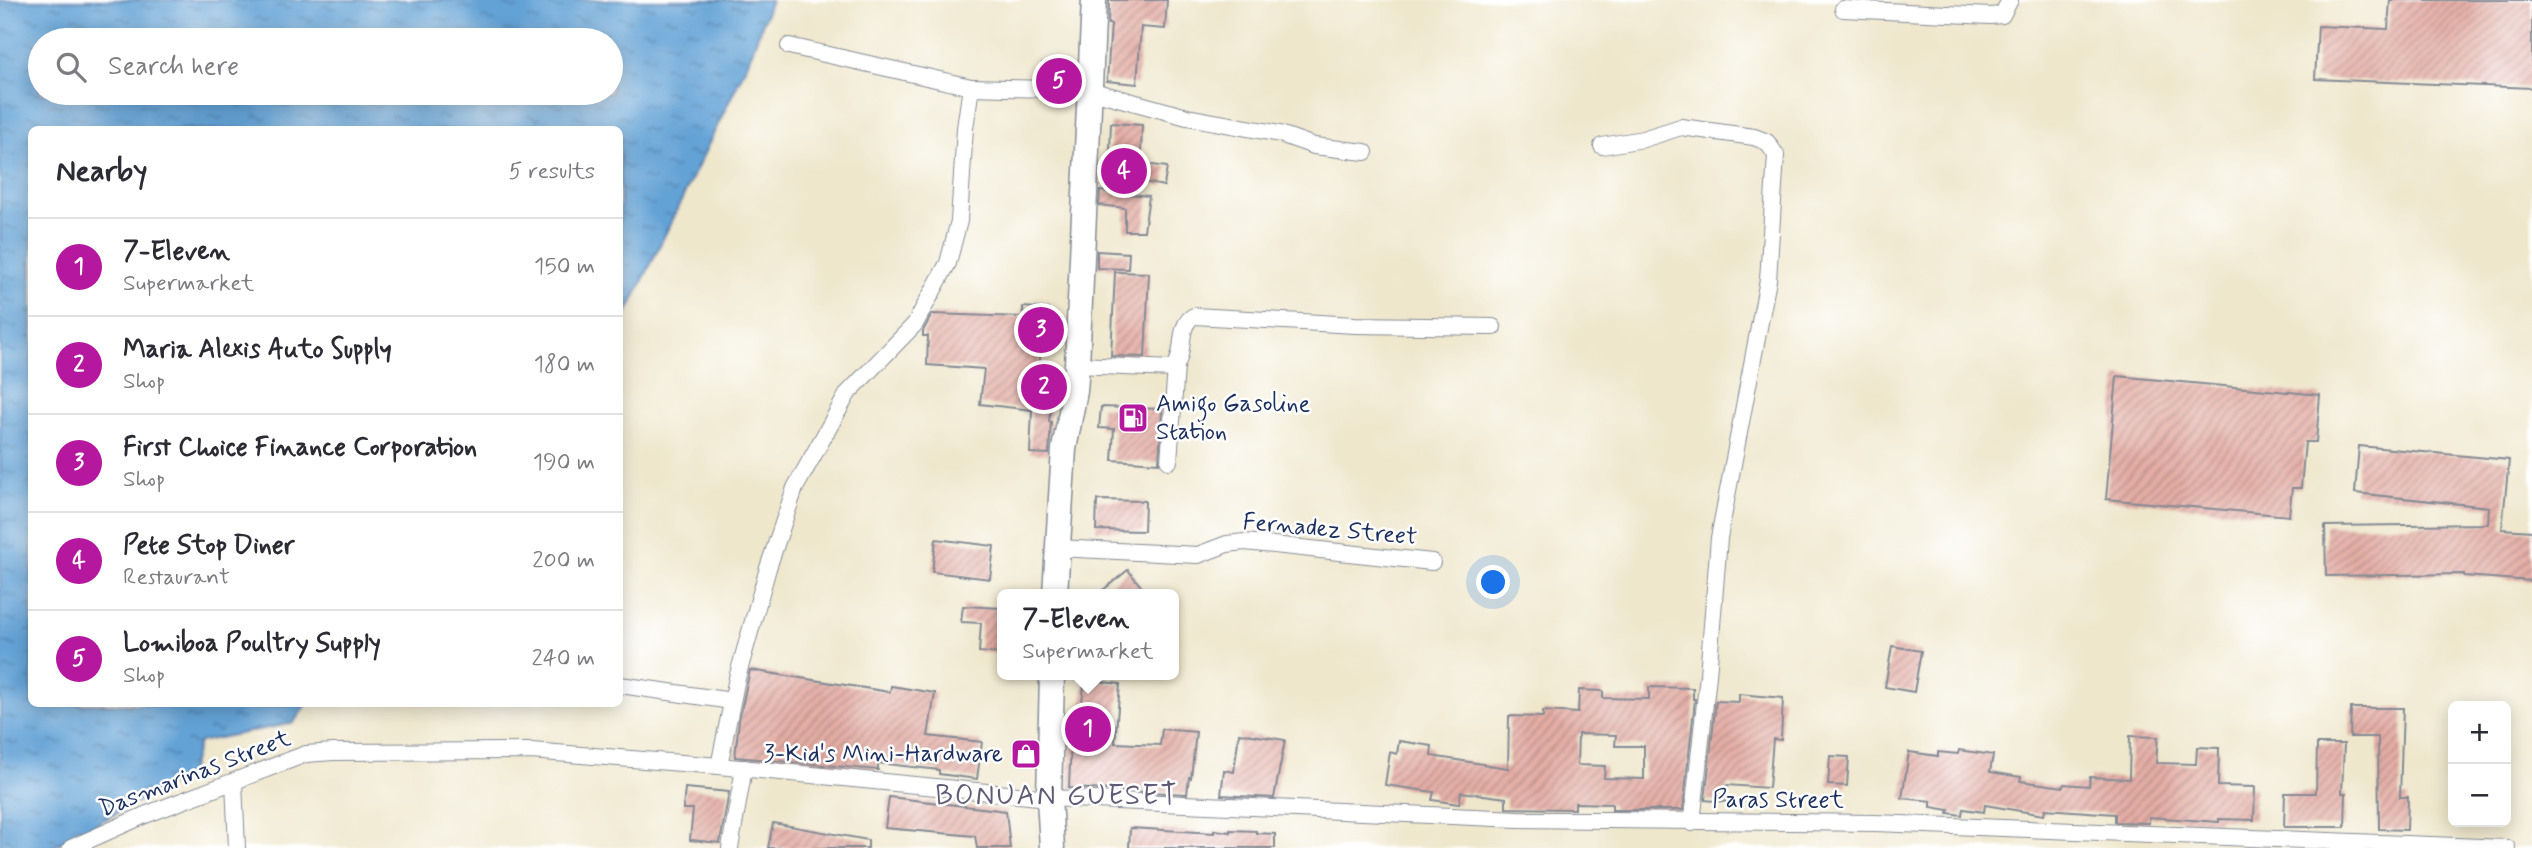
<!DOCTYPE html>
<html lang="en">
<head>
<meta charset="utf-8">
<style>
	:root { --surface:#fff; --page:#f2f2f3; --text:#2b2b33; --muted:#7c7c81; --line:#e1e1e2; --accent:#b5179e }
	body { margin:0; font-family:Mynerve,sans-serif; background:var(--page); color:var(--text) }
	.controls { position:absolute; right:21px; bottom:21px; display:grid; overflow:hidden; border-radius:10px; box-shadow:0 4px 18px #0003 }
	.controls button { width:63px; height:63px; display:grid; place-items:center; padding:0; border:0; border-bottom:2px solid var(--line); background:var(--surface); color:var(--text); font:35px sans-serif }
	.you { position:absolute; left:1494px; top:583px; width:24px; height:24px; margin:-18px; border:5px solid #fff; border-radius:50%; background:#1a73e8; box-shadow:0 0 0 10px #1a73e833 }
	.badge { display:grid; place-items:center; width:46px; height:46px; border-radius:50%; background:var(--accent); color:#fff; font-size:23px; font-weight:700 }
	.pin { position:absolute; translate:-50% -50%; border:4px solid #fff; box-shadow:0 2px 7px #0006 }
	.popup { position:absolute; left:997px; top:589px; width:182px; height:91px; box-sizing:border-box; display:grid; place-content:center; border-radius:10px; background:var(--surface); filter:drop-shadow(0 2px 5px #0005); font-size:23px; white-space:nowrap; color:var(--muted) }
	.popup b { font-size:26px; color:var(--text) }
	.popup::after { content:''; position:absolute; left:50%; top:100%; margin-left:-14px; border:14px solid transparent; border-top-color:var(--surface) }
	.list { margin:0; padding:0; list-style:none }
	h2 { display:flex; justify-content:space-between; align-items:center; height:91px; margin:0; padding:0 28px; font-size:30px }
	h2 small { font-size:23px; font-weight:400; color:var(--muted) }
	.list li { display:grid; grid-template-columns:46px 1fr auto; gap:21px; align-items:center; box-sizing:border-box; height:98px; padding:0 28px; border-top:2px solid var(--line) }
	.list b { display:block; font-size:26px; white-space:nowrap }
	.list p { margin:0; font-size:23px; white-space:nowrap; color:var(--muted) }
	.list em { font-size:23px; font-style:normal; color:var(--muted) }
	.icon { flex:none; width:38px; height:38px; fill:none; stroke:currentColor; stroke-width:2; stroke-linecap:round; stroke-linejoin:round }
	.map { position:relative; flex:none; width:2532px; height:848px; overflow:hidden }
	.search { position:absolute; background:var(--surface); box-shadow:0 4px 18px #0003; left:28px; top:28px; width:595px; height:77px; display:flex; align-items:center; gap:18px; box-sizing:border-box; padding:0 24px; border-radius:38px; color:var(--muted); font-size:26px }
	.panel { position:absolute; background:var(--surface); box-shadow:0 4px 18px #0003; left:28px; top:126px; width:595px; height:581px; border-radius:10px }
	.map>svg:first-child { display:block }
</style>
</head>
<body>
<div class="map">
<svg width="2532" height="848" viewBox="0 0 2532 848">
	<defs>
		<pattern id="water-ripples" width="26" height="14" patternUnits="userSpaceOnUse" patternTransform="scale(1.75)"><rect width="26" height="14" fill="#63a2d5"/><path d="M2 4q2-2 4 0t4 0M15 11q2-2 4 0t4 0" fill="none" stroke="#5184b0"/></pattern>
		<pattern id="building-hatch" width="6" height="6" patternUnits="userSpaceOnUse" patternTransform="scale(1.75)"><rect width="6" height="6" fill="#e4ada4"/><path d="M-1 1l2-2M0 6l6-6M5 7l2-2" fill="none" stroke="#b88d89"/></pattern>
	</defs>
	<rect width="100%" height="100%" fill="#fff"/>
	<filter id="ink" filterUnits="userSpaceOnUse"><feTurbulence type="fractalNoise" baseFrequency=".0143" numOctaves="2"/><feDisplacementMap in="SourceGraphic" scale="14" xChannelSelector="R" yChannelSelector="G"/><feConvolveMatrix kernelMatrix="1 2 1 2 8 2 1 2 1" color-interpolation-filters="sRGB"/></filter>
	<filter id="wash" filterUnits="userSpaceOnUse"><feTurbulence type="fractalNoise" baseFrequency=".00686" numOctaves="4" result="noise"/><feDisplacementMap in="SourceGraphic" scale="28" xChannelSelector="R" yChannelSelector="G"/><feGaussianBlur stdDeviation="1.57" result="paint"/><feColorMatrix in="noise" values="0 0 0 0 0 0 0 0 0 0 0 0 0 0 0 0 0 1.4 0 .05"/><feComposite in="paint" operator="in"/></filter>
	<g filter="url(#wash)">
		<rect width="100%" height="100%" fill="#efe7cc"/>
		<path fill="url(#water-ripples)" stroke="#3f689a" stroke-width="2" fill-rule="evenodd" d="M0,0H771L748,62L620,328V130H32V704H307L293,723L199,742L189,775L51,848H0ZM40,40H611V93H40Z"/>
		<g id="blocks">
			<g fill="url(#building-hatch)" fill-rule="evenodd">
				<path d="M1109,0H1167L1165,29L1141,27L1137,84L1107,81L1111,24H1108Z"/>
				<path d="M2390,0H2532V88L2315,79L2318,26L2388,29Z"/>
				<path d="M1042,63H1062V79L1042,78Z"/>
				<path d="M1111,123L1142,125L1141,152L1110,151Z"/>
				<path d="M1146,164L1167,167L1164,186L1143,182Z"/>
				<path d="M1100,191L1149,196L1144,231H1125V208L1099,205Z"/>
				<path d="M1097,251L1129,253L1128,269L1097,268Z"/>
				<path d="M1115,272L1149,273L1145,357L1111,356Z"/>
				<path d="M1023,307L1048,309L1046,342L1041,341L1039,374L1054,376L1049,422H1051L1049,454L1030,453L1032,410L980,404L984,369L927,365L928,336H923V331L932,314L1023,317Z"/>
				<path d="M2117,376L2320,395L2316,442H2305L2301,488H2292L2289,516L2106,499Z"/>
				<path d="M1101,407L1162,409L1159,463L1112,460L1114,429L1099,428Z"/>
				<path d="M2359,446L2509,460L2502,529L2532,531V581L2464,576V574L2326,576L2325,526L2488,524L2489,507L2355,493Z"/>
				<path d="M1097,500L1145,501L1144,531L1096,530Z"/>
				<path d="M936,539L994,546L990,579L932,572Z"/>
				<path d="M1128,570L1147,594H1098Z"/>
				<path d="M963,606L1002,608V654L979,652L981,623L961,622Z"/>
				<path d="M1892,646L1921,651L1914,692L1885,687Z"/>
				<path d="M750,670L890,692L891,686L935,693L928,736L982,742L977,779L939,774V770L878,763V770L735,757L739,720Z"/>
				<path d="M1085,680L1120,684L1115,743L1160,745L1162,729L1196,732L1191,778L1189,777L1187,794L1069,788L1072,715H1080Z"/>
				<path d="M1649,687L1693,688V699H1695L1683,810H1612V804L1575,803V809L1506,808V798L1461,792L1459,804L1432,800L1434,792L1385,785L1390,752L1397,754L1399,741L1432,746L1431,756L1508,768L1509,716L1543,717V711L1578,713L1579,690L1603,691V698L1649,699ZM1578,734L1616,735L1615,746H1644V779L1604,778L1605,766L1577,765Z"/>
				<path d="M1739,694L1783,698L1781,740L1773,739L1769,788L1727,785L1726,802L1705,800L1716,701L1739,702Z"/>
				<path d="M2351,708H2403L2400,797H2408L2407,830L2379,829L2378,737H2350Z"/>
				<path d="M1239,733L1285,740L1274,798L1221,795L1224,770L1234,772Z"/>
				<path d="M2130,736L2158,737L2156,763L2196,764L2197,747L2219,748L2218,786L2255,787L2254,820L2219,819V822L2149,817V823L2115,822V814L2045,809L2044,815L1985,805L1984,812L1963,809L1962,815L1948,813L1949,810L1931,807V801L1902,798L1909,752L1938,756V752L1958,754L1959,750L1993,755L1990,772L2021,777L2020,781L2063,787L2064,784L2089,786L2090,777L2129,779Z"/>
				<path d="M2317,744H2344L2342,793H2346L2345,827H2284L2285,793H2316Z"/>
				<path d="M1830,756L1849,757L1847,786L1828,785Z"/>
				<path d="M685,788L729,792L720,843L690,840L693,809H683Z"/>
				<path d="M889,797L1006,811L1010,848H977L975,836L885,828Z"/>
				<path d="M773,823L868,840V848H768Z"/>
				<path d="M1130,828L1214,833V830L1230,832V830L1256,831V833L1275,834V848H1129Z"/>
			</g>
		</g>
	</g>
	<g filter="url(#ink)">
		<use href="#blocks" fill-opacity="0" stroke="#858b95" stroke-width="2"/>
		<g fill="none" stroke-linecap="round" stroke-linejoin="round">
			<g stroke="#858b95" stroke-width="18">
				<g id="street">
					<path d="M1843,9L1990,16L2002,15L2010,0"/>
					<path d="M789,46L971,87"/>
					<path d="M1602,146L1643,139L1681,127L1754,137L1767,142L1776,155L1768,280L1719,538L1708,675L1692,823"/>
					<path d="M1077,365L1173,369C1187,355 1176,325 1194,316L1355,325L1493,327"/>
					<path d="M1169,461L1176,367"/>
					<path d="M1057,548L1198,555L1227,544L1245,542L1432,562"/>
					<path d="M620,685L732,701"/>
					<path d="M719,766L737,678L768,568L795,488L848,393L915,324L948,263L959,221L965,128L971,87L1089,90L1187,117L1280,134L1314,146L1365,152"/>
					<path d="M234,782L237,848"/>
					<path d="M71,848L145,815L306,754L333,752L531,751L719,766L1049,798L1518,819L1875,823L2507,848"/>
					<path d="M730,848L744,768"/>
				</g>
			</g>
			<g stroke="#858b95" stroke-width="27">
				<g id="primary">
					<path d="M1055,594L1064,449L1075,391L1077,365L1094,0"/>
					<path d="M1052,675L1049,798L1052,848"/>
				</g>
			</g>
			<use href="#street" stroke="#fff" stroke-width="16"/>
			<use href="#primary" stroke="#fff" stroke-width="24"/>
		</g>
	</g>
	<defs>
		<g id="fuel-square" transform="scale(1.575)"><rect x="-9" y="-9" width="18" height="18" rx="4" fill="#b5179e" stroke="#fff"/><path d="M-5.5-6h7V0h2V4h1.3V-2.5L3-4.5l.8-.8L6-3V5H2.5V1h-1V6h-7ZM-4.2-4.7v3.2H.2V-4.7Z" fill="#fff"/></g>
		<g id="shop-square" transform="scale(1.575)"><rect x="-9" y="-9" width="18" height="18" rx="4" fill="#b5179e" stroke="#fff"/><path d="M-5-2.5h2.3a2.7 3.5 0 0 1 5.4 0H5L5.5 6h-11ZM-1.5-2.5h3a1.5 2.3 0 0 0-3 0Z" fill="#fff"/></g>
	</defs>
	<g fill-rule="evenodd">
		<use href="#fuel-square" x="1133" y="418"/>
		<use href="#shop-square" x="1026" y="754"/>
	</g>
	<g text-anchor="middle" dominant-baseline="central" stroke-width="5" stroke-linejoin="round" paint-order="stroke">
		<g font-size="24" fill="#1b2f5e" stroke="#fff" text-anchor="start">
			<text x="1156" y="404">Amigo Gasoline<tspan x="1156" dy="28">Station</tspan></text>
			<text x="1003" y="754" text-anchor="end">3-Kid's Mini-Hardware</text>
		</g>
		<g font-size="24" fill="#1b2f5e" stroke="#fff">
			<text transform="translate(1330 530) rotate(5)">Fernadez Street</text>
			<text transform="translate(195 774) rotate(-21)">Dasmarinas Street</text>
			<text x="1778" y="800">Paras Street</text>
		</g>
		<g font-size="28" letter-spacing="2" fill="#615b76" stroke="#fff">
			<text x="1057" y="796">BONUAN GUESET</text>
		</g>
	</g>
</svg>
<div class="controls">
<button>+</button>
<button>−</button>
</div>
<div class="you"></div>
<div class="pin badge" style="left:1088px;top:729px">1</div>
<div class="popup"><b>7-Eleven</b>Supermarket</div>
<div class="pin badge" style="left:1044px;top:387px">2</div>
<div class="pin badge" style="left:1041px;top:330px">3</div>
<div class="pin badge" style="left:1124px;top:171px">4</div>
<div class="pin badge" style="left:1059px;top:81px">5</div>
<div class="search"><svg class="icon" aria-label="search" viewBox="0 0 24 24"><circle cx="10" cy="10" r="6"/><path d="M15 15l6 6"/></svg>Search here</div>
<section class="panel">
<h2>Nearby<small>5 results</small></h2>
<ul class="list">
<li><span class="badge">1</span><div><b>7-Eleven</b><p>Supermarket</p></div><em>150 m</em></li>
<li><span class="badge">2</span><div><b>Maria Alexis Auto Supply</b><p>Shop</p></div><em>180 m</em></li>
<li><span class="badge">3</span><div><b>First Choice Finance Corporation</b><p>Shop</p></div><em>190 m</em></li>
<li><span class="badge">4</span><div><b>Pete Stop Diner</b><p>Restaurant</p></div><em>200 m</em></li>
<li><span class="badge">5</span><div><b>Lomiboa Poultry Supply</b><p>Shop</p></div><em>240 m</em></li>
</ul>
</section>
</div>
</body>
</html>
